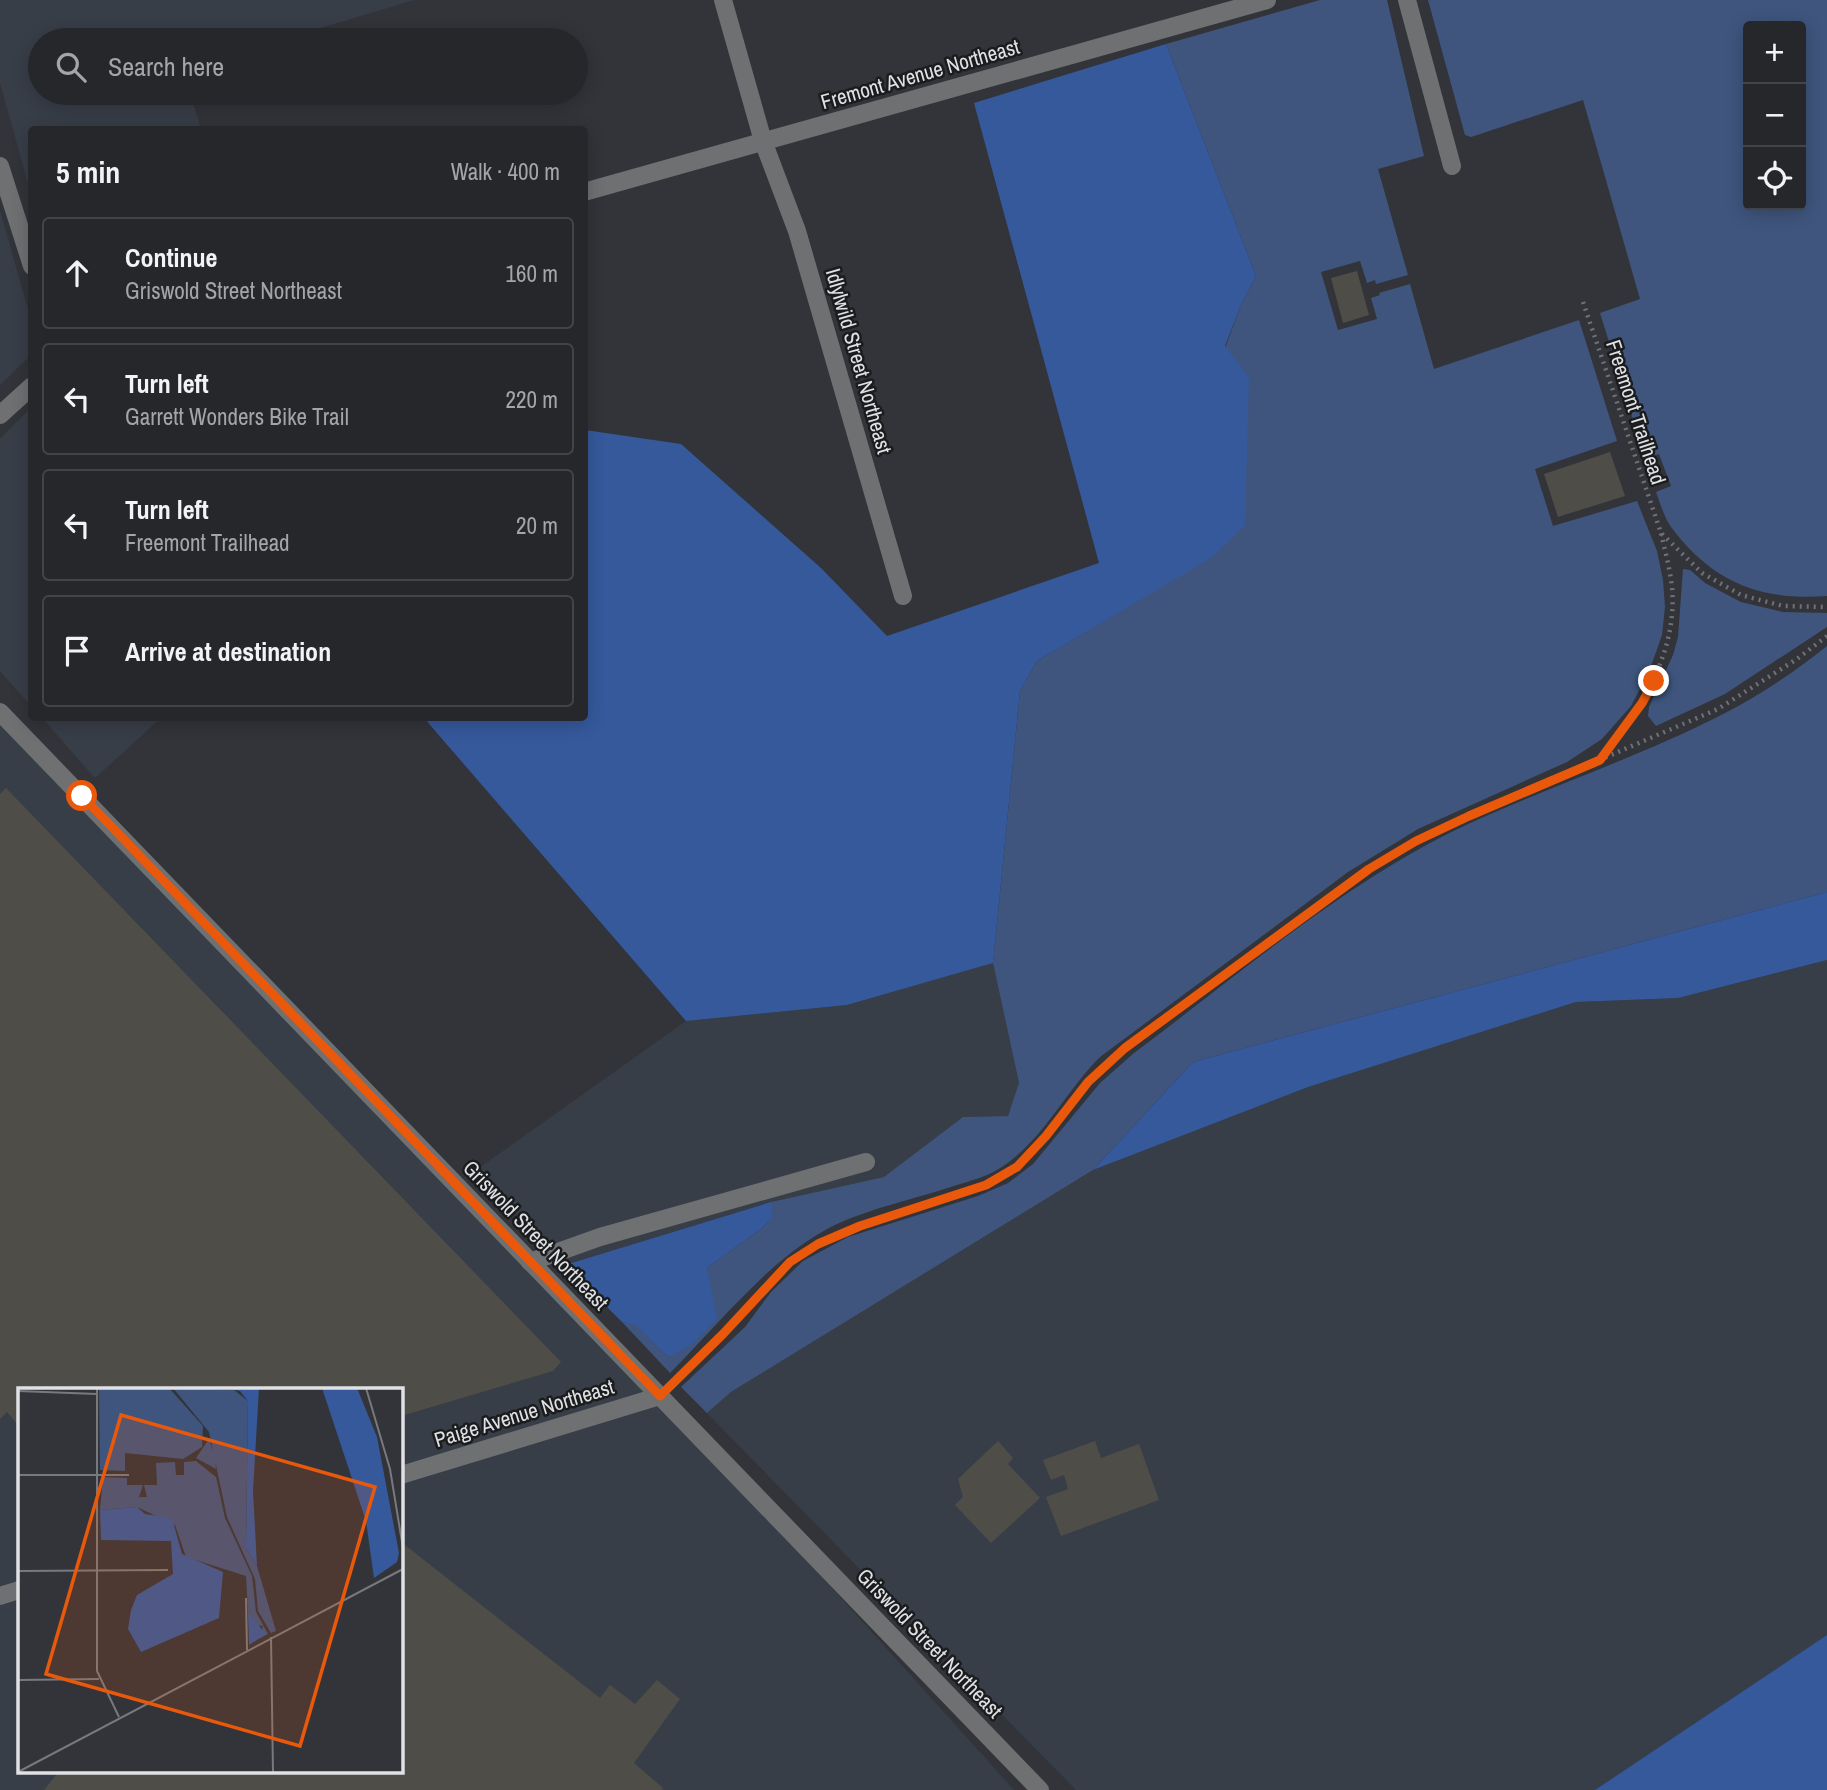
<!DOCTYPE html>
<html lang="en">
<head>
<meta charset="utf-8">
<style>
	:root { --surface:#26272b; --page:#2e2f33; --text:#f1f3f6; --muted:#a4a5a9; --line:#424447 }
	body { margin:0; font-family:"Archivo Narrow",sans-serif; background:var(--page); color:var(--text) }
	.controls { position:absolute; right:21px; top:21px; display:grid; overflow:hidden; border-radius:7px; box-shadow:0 4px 18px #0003 }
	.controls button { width:63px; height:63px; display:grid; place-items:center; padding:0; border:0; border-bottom:2px solid var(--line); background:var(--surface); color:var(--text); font:35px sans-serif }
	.stop { position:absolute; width:21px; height:21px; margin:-16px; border:5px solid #ea580c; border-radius:50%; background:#fff }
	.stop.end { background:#ea580c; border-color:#fff; box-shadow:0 2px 7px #0008 }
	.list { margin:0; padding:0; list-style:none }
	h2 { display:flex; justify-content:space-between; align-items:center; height:91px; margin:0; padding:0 28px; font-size:30px }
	h2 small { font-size:23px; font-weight:400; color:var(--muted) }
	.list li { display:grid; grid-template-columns:46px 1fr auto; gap:21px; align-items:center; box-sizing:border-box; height:112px; margin:0 14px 14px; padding:0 14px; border:2px solid var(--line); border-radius:7px }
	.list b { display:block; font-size:26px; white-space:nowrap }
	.list p { margin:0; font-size:23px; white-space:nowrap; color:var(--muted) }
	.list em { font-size:23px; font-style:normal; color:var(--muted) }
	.icon { flex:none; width:38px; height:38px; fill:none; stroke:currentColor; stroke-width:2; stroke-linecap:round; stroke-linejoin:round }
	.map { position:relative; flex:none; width:1827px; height:1790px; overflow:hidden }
	.search { position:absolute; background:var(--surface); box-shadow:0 4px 18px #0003; left:28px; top:28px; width:560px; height:77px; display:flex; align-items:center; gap:18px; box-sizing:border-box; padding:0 24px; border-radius:38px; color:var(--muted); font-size:26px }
	.panel { position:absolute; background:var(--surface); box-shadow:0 4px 18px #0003; left:28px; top:126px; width:560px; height:595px; border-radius:7px }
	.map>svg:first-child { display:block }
</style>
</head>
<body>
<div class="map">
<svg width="1827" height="1790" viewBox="0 0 1827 1790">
	<rect width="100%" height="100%" fill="#323439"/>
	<g fill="#383e48" fill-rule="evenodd">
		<path d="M0,0H414L281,40H40V93H190L201,129L32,130L31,194L0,83Z"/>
		<path d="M0,211L32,323L31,355L0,385Z"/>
		<path d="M31,408V706L0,671V439Z"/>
		<path d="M0,712L644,1379L1014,1790H0ZM19,1389H401V1771H19Z"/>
		<path d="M42,718H161L95,778Z"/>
		<path d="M1827,960V1635L1595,1790H1076L707,1413L731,1392L1093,1170L1308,1087L1576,1002L1678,998Z"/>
		<path d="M993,963L1019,1084L1008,1116L963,1117L885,1177L771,1202L565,1265L475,1171L686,1021L847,1005Z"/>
	</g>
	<g fill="#3f557d" fill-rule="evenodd">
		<path d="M1320,0H1387L1424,156L1378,169L1408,275L1376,284L1375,280L1367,283L1360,261L1321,272L1338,330L1377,319L1371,298L1380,295L1379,293L1410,284L1434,369L1579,320L1617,441L1535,469L1553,526L1637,501L1657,551L1663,580L1665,607L1662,635L1649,672L1631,706L1602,739L1567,762L1418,829L1348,872L1100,1057C1064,1093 1041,1144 997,1170C985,1177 970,1181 957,1185C916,1199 869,1208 831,1227C770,1258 718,1325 670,1373L622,1322L636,1324L668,1357L709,1284L707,1268L761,1229L771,1219V1202L884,1177L963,1117L1008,1116L1019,1083L993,963L1020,691L1037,661L1129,606L1241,305L1256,276L1166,44Z"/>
		<path d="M1428,0H1827V596C1760,601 1712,582 1671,527C1664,517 1660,503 1656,492L1671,486L1659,454L1645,458L1600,313L1640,299L1583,100L1471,137L1465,135ZM1801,26V205H1748V26Z"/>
		<path d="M1683,569L1690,570L1705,583L1741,602L1783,612L1827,613V627L1725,694L1656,726L1648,716L1649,707L1673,655L1678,637Z"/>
		<path d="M1827,646V892L1193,1062L1093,1170L731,1392L707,1413L681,1387L745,1327L771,1292L803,1261L848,1237L978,1196L1008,1183L1033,1164L1100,1083L1134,1053C1241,973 1345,882 1466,825C1553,785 1645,755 1729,711C1763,693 1797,670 1827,646Z"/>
	</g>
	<g fill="#36599c">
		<path d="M1166,44L1256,276L1241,305L1225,346L1249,377L1245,525L1211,558L1037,661L1020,691L993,963L847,1005L686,1021L424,718H584L585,430L681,444L821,568L887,636L1099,563L974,103Z"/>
		<path d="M1827,892V960L1678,998L1576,1002L1308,1087L1093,1170L1193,1062Z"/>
		<path d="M771,1202V1219L761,1229L707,1268L717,1319L690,1346L668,1357L636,1325L622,1322L565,1265Z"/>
		<path d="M1827,1635V1790H1595Z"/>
	</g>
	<g fill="#4f4d48">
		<path d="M1357,271L1369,315L1343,323L1331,278Z"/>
		<path d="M1610,452L1625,496L1558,517L1544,474Z"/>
		<path d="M6,788L561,1362L553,1371L401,1416V1389H19V1426L7,1412L0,1419V794Z"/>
		<path d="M998,1441L1013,1458L1008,1464L1040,1498L991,1543L955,1505L963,1497L958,1479Z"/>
		<path d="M1095,1441L1101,1458L1139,1444L1159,1500L1061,1536L1046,1497L1068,1489L1064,1475L1051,1480L1043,1460Z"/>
		<path d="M401,1542L600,1698L610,1685L635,1704L657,1680L680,1699L634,1763L663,1788L662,1790H44L59,1771H401Z"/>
	</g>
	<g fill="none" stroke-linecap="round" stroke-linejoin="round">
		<g stroke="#6f7175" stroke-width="4.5" stroke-dasharray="2 5" stroke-linecap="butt">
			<path d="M1583,302L1661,533L1702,573L1741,595L1783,606L1827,607"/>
			<path d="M1600,760C1639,709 1678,655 1672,587C1670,569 1665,551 1661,533"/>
			<path d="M678,1378L790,1262L818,1244L860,1226L986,1185L1017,1167L1046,1136L1088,1082L1125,1048L1369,869L1416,841L1469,816L1718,709L1797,659L1827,636"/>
		</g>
		<g stroke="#6e7072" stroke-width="18">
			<path d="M723,0L763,141L797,231L903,596"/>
			<path d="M1407,0L1452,166"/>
			<path d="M0,166L32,266"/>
			<path d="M584,192L1267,0"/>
			<path d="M0,415L32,386"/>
			<path d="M0,712L1040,1790"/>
			<path d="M530,1262L600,1237L866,1162"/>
			<path d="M401,1475L660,1396"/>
			<path d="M0,1596L19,1590"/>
		</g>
	</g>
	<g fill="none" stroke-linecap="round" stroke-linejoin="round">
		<path stroke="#ea580c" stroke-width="9" d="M82,796L660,1396L723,1334L790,1262L818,1244L860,1226L986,1185L1017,1167L1046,1136L1088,1082L1125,1048L1369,869L1416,841L1469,816L1600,760L1642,703L1654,681"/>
	</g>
	<g text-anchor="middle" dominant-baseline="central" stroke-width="5" stroke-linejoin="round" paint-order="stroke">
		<g font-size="21" fill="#e0e1e4" stroke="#1b1c1e">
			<text transform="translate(920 74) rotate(-16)">Fremont Avenue Northeast</text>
			<text transform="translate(859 361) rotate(74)">Idlylwild Street Northeast</text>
			<text transform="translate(1636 412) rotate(72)">Freemont Trailhead</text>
			<text transform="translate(536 1235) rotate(46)">Griswold Street Northeast</text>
			<text transform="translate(524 1413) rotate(-17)">Paige Avenue Northeast</text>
			<text transform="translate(930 1643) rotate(46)">Griswold Street Northeast</text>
		</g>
	</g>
	<g transform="translate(18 1388)">
		<rect width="385" height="385" fill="#323439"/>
		<path d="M81,0H151L185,38L184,59L165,71L107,65V83L82,82ZM155,0L216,2L230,13L228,160L239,178L258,243L253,245L240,223L237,191L209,129L191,44ZM191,51L197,69L198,81L178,70ZM178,73L198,89L207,130L234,188L238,224L250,246L241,251L245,238L237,237L230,225L228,188L168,169L157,137L119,119L82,122L85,89L109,90V97H125L121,109H129L126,97H139L138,75L157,74L158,87H166V74Z" fill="#3f557d"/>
		<path d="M207,0H241L235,103L239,178L228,160L230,13L222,3ZM304,0H339L359,49L381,165L379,174L356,190L348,133ZM119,119L127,126L154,130L164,166L205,184L201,230L123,264L110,241L113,222L119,207L155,186L153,153L83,152L82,122ZM230,225L248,246L231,257Z" fill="#36599c"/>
		<path fill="none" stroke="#78797d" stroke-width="2" d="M79,0V283L101,329M348,0L372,81L385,160M0,3L79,6M0,87H111M0,183L150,182M228,210L229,262M253,249L255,385M0,292L81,291M0,384L385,181"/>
		<path fill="#e8590c" fill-opacity="0.15" stroke="#e8590c" stroke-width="3.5" d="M103,27L357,99L282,358L28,286Z"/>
		<rect width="385" height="385" fill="none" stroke="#e0e1e4" stroke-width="3.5"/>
	</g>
</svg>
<div class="controls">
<button>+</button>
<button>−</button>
<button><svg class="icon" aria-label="locate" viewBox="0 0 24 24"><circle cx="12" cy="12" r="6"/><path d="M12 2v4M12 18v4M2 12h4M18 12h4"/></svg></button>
</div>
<div class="stop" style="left:82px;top:796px"></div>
<div class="stop end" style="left:1654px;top:681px"></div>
<div class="search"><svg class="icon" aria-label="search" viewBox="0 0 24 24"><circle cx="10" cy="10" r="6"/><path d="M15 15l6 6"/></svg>Search here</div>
<section class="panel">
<h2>5 min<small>Walk · 400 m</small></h2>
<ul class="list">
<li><svg class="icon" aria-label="ahead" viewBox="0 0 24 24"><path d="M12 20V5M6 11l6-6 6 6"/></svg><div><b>Continue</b><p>Griswold Street Northeast</p></div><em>160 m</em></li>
<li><svg class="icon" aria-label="left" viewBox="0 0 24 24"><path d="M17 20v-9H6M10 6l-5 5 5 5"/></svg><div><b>Turn left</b><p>Garrett Wonders Bike Trail</p></div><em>220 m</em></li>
<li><svg class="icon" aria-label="left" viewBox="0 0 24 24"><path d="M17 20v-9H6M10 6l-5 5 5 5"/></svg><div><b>Turn left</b><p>Freemont Trailhead</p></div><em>20 m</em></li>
<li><svg class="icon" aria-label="arrive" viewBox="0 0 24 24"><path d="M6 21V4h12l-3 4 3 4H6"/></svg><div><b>Arrive at destination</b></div></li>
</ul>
</section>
</div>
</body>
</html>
